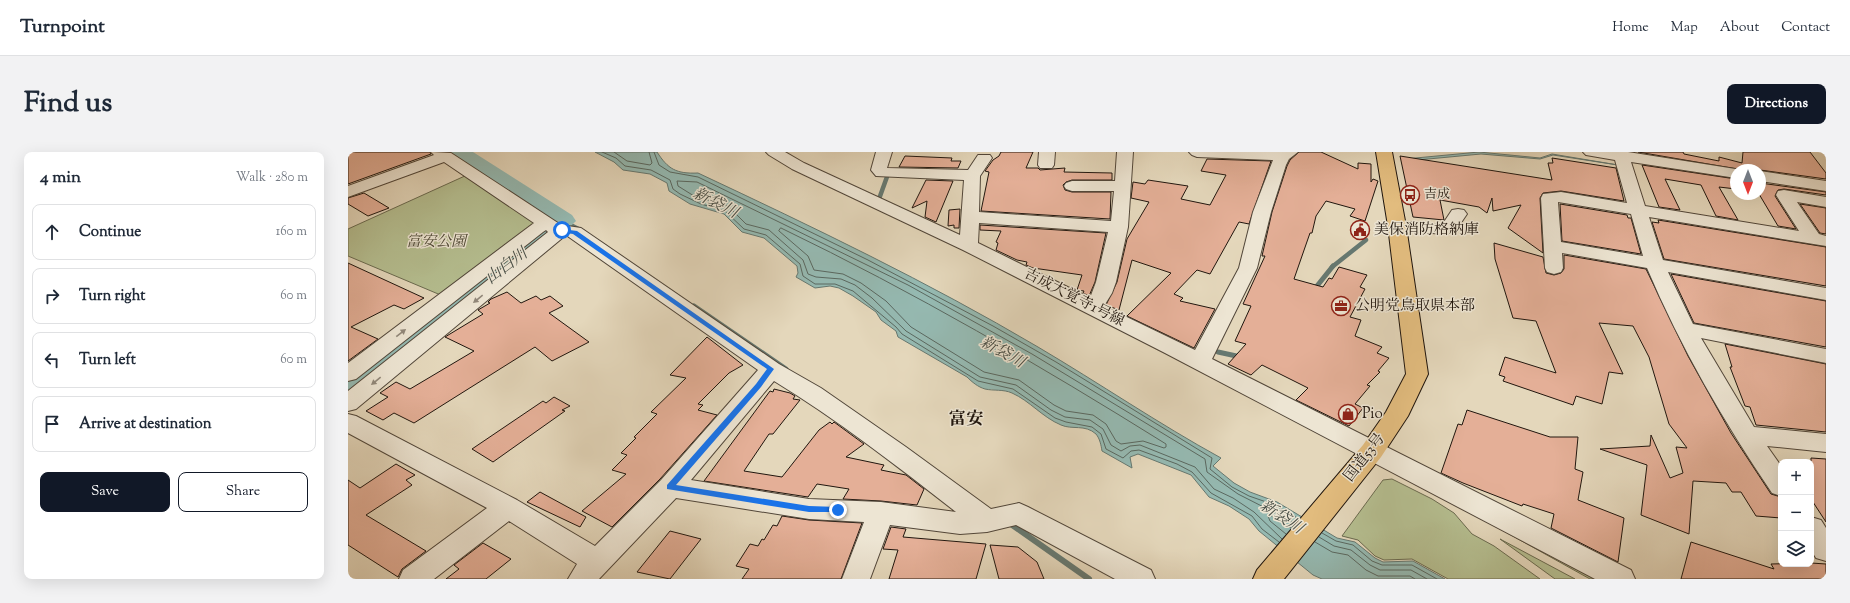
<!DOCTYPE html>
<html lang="en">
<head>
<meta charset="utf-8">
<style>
	:root { --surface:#fff; --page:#f2f2f3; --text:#1f2937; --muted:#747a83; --line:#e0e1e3; --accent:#111827 }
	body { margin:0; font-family:"Sorts Mill Goudy","Noto Serif JP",serif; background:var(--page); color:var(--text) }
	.controls { position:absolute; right:12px; bottom:12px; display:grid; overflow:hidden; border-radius:8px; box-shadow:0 4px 16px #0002 }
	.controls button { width:36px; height:36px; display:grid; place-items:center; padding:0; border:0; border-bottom:1px solid var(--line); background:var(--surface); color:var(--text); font:20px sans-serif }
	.compass { position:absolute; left:1382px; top:12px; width:36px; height:36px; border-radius:50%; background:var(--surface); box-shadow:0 4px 16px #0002; rotate:180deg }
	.stop { position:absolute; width:12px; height:12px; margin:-9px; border:3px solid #1a73e8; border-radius:50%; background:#fff }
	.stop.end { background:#1a73e8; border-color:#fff; box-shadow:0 1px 4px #0008 }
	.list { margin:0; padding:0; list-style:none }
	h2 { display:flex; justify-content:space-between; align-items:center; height:52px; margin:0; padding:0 16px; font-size:17px }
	h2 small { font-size:13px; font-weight:400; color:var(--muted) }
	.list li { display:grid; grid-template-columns:26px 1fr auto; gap:12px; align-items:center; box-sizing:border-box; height:56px; margin:0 8px 8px; padding:0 8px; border:1px solid var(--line); border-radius:8px }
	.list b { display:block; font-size:15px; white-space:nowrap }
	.list em { font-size:13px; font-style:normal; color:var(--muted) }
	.actions { display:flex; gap:8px; padding:12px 16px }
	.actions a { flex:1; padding:9px 0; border:1px solid var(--accent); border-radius:8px; text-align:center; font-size:14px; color:var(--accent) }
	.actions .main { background:var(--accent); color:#fff }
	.icon { flex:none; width:22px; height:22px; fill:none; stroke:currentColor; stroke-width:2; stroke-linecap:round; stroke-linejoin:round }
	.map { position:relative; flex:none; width:1478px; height:427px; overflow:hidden; border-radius:8px }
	header { display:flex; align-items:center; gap:24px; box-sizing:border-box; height:56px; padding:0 20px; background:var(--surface); border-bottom:1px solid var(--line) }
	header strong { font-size:19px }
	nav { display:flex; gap:22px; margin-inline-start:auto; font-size:14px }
	.intro { display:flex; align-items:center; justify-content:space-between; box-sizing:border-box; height:96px; padding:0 24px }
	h1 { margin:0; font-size:28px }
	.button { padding:10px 18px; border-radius:8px; background:var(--accent); color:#fff; font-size:14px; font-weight:700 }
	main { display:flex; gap:24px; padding:0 24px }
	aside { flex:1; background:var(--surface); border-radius:8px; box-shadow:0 4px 16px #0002 }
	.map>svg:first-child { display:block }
</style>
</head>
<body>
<header>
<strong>Turnpoint</strong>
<nav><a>Home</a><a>Map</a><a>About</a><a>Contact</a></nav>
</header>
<div class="intro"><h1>Find us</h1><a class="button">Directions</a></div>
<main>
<aside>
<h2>4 min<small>Walk · 280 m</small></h2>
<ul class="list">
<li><svg class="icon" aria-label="ahead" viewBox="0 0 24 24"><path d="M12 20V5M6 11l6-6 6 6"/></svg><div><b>Continue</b></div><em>160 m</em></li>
<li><svg class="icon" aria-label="right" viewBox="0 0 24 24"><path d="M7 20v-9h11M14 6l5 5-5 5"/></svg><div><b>Turn right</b></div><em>60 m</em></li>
<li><svg class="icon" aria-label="left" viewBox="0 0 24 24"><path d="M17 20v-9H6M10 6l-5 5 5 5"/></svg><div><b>Turn left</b></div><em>60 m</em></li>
<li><svg class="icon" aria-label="arrive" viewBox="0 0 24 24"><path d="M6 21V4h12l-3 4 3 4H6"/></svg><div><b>Arrive at destination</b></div></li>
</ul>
<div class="actions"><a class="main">Save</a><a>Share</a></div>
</aside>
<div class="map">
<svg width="1478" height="427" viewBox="0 0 1478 427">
	<rect width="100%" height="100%" fill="#e4d7bb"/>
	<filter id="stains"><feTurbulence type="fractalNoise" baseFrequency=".005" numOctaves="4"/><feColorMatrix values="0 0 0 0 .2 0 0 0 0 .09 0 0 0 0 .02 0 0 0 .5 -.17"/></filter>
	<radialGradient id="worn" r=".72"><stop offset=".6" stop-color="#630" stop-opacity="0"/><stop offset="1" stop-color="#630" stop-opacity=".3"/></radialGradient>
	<g fill="#b5be90" stroke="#6a6a4f">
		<path d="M119,23L187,71L95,144L0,104V77Z"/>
		<path d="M1044,327L1084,347L1106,361L1124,382L1146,394L1192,427H1100L1064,407L1036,408L1027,404L1010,388L994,384L1035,328Z"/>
		<path d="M1082,338L1252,427H1242Z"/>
		<path d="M1152,387L1227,427H1207Z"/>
	</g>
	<g fill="#95b9b1" stroke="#667870">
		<path d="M247,0H309C320,17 328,22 350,21C465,75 580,130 690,195C751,231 811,272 873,306L865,314L886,331L902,340L929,350L989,386L1007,390L1027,406L1035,410L1065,409L1097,427H974L965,423L911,379L901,367L881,354L861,345L843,323L790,302L782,305L784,316L754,299C753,293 752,287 748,282C737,272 724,278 713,273C694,265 682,249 664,241C655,237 646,239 637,237C630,235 624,230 619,225L550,185L548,179L533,168L528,160L505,144L491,136L482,134L467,136L448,125L450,121L449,114L416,86L394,80L376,62L342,52L321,39L319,31L302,22L275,18L266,10Z"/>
		<path d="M1131,0L1192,6L1204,2L1270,13L1205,3L1192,7L1133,2L1059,9L1057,7Z"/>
	</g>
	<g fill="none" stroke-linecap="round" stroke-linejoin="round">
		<g stroke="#5a6860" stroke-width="1">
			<path d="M254,0L268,6L277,14L303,18L322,28L325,37L332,42L353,52L377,59L396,77L418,83L452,112L455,124L467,132H487L505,139L548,175L554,182L630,229L665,237L707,266L718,270L744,275L753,282L758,297L775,306L783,299L791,298L829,312L844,320L863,341L904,364L914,377L931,390"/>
			<path d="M266,0L279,9L302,13L304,11L301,0"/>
			<path d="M306,0L311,13L322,20L350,25L520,108L645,174L708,210L864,306L862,317L884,335L901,344L927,353L951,367"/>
			<path d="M433,76C566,140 693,214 818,292V295L816,296L795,289L773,292L768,289L758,272L745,263L718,259L706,253L671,228L636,220L563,175L538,149L513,131L495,122L466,118L460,104L431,79Z"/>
			<path d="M974,381L988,389L1005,393L1024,409L1034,413H1064L1089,427"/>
			<path d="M938,382L922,369L920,364L922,363L943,376"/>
			<path d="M971,385L986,394L1003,398L1022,413L1032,418H1063L1079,427"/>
			<path d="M934,387L906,360L885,346L866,337L847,315L792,293L782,294L773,299L763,293L755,277L742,268L717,265L703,258L668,233L632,225L558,179L524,146L507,133L493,127L468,125L460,122L455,108L421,78L398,72L380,54L346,44L330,34L329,29L349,30L560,133L684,202L857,307L859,320L890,342L947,371"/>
			<path d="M967,390L984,400L1000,403L1018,418L1030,424H1062L1067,427"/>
		</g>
		<g stroke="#667870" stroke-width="4.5">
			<path d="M531,47L540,22"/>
			<path d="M215,69L236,80"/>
			<path d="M984,115L1018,88"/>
		</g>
		<g stroke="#667870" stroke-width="5">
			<path d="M965,139L985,114"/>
			<path d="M346,154L438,217"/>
			<path d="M870,200L893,205"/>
		</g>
		<path stroke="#667870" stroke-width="6" d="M660,370L741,427"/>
		<path fill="#95b9b1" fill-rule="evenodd" d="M97,0H125L224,63L228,69L196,100L189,102L12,244L0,248V219L169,90L176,88L198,70L101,5Z"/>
	</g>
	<g fill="#e4af97" stroke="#20160e">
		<path d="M0,0H82L83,2L0,32Z"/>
		<path d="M653,0H685L678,16H690L692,18L717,16L716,20L764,21V28H724L718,30L715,33L717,38L724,40H763L762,67L633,59L641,20L637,19L645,8L651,4Z"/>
		<path d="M951,0H973L1010,17V11L1023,12V30L1025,27L1030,29L1017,69L1002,64L1007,57L978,49L968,64L964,81H962L946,127L975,135L981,126L984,127L991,115L1019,123L1012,135L1017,137L1002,165L1013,168L1007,184L1034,195L1029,201L1041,206L1030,219L1032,220L1019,233L1022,234L1007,252L1015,256L1001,274L948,248L960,236L914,213L903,223L880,212L898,192L887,189L903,154L895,152L917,104H914L924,60L939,14L942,8Z"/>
		<path d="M1290,0H1335L1336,2L1371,9V5L1394,11L1395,0H1462L1478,21V27L1412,18H1395Z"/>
		<path d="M557,4L604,6L603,9H613L610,16L551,15Z"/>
		<path d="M1052,4L1204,28L1200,11H1205L1204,6L1268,16L1276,49L1213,39L1195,41L1192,46L1195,101L1160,76L1173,53L1145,59L1144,46L1139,61L1131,55L1092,48L1096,68L1065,65Z"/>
		<path d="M859,7L923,9L901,72L891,70L862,122L849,118L826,142L835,146L832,149L867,157L846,196L779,164L823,121L784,108L771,158L758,153L769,130L779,87L801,50L783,46L785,30L797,32L800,28L840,34L833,47L862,53L878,23L853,19Z"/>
		<path d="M1294,13L1388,27V37L1371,35L1390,68L1368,64L1353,33L1317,27L1332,58L1311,55Z"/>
		<path d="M578,28L605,29L588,70L577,65L579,49L564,56Z"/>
		<path d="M1412,31L1478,40V43L1436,37L1430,38L1427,44L1448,77L1430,74L1411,42Z"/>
		<path d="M16,41L41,56L20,64L0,52V46Z"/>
		<path d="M1212,52L1279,63L1280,66H1283L1293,102L1214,89Z"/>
		<path d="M1452,52L1478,56V82L1472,81Z"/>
		<path d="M612,57L611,76H606V73L600,74L601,58Z"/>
		<path d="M1310,68L1478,95V134L1316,107L1304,70L1311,71Z"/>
		<path d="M632,73L758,81L747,130L741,144L735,141L736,139L729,138L734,123L685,116L678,113L679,110L669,108L648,98L650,91L648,90L653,79L632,78Z"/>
		<path d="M1146,91L1195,105L1198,121L1206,123L1213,121L1216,117V103L1298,117L1340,204L1383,281L1423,342L1433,345V366L1408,364L1393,340H1384L1378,331L1345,329L1341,382L1293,363L1299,313L1252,297L1302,294L1303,283L1322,326L1335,321L1328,295L1339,296L1321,272L1301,205L1285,174L1251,171L1275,222L1261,220L1254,252L1228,244L1225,253L1155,229L1157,225L1151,223L1157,205L1208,221L1188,169L1165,166L1147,107Z"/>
		<path d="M0,111L76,146L56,157L46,153L3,175L30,187L0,209Z"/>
		<path d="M1323,122L1478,149V195L1346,171Z"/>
		<path d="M159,140L173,151L188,144L193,148L202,144L215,154L201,161L241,190L204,209L187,195L66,271L46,261L35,268L18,259L40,245L32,241L48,230L62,237L126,199L97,185L135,162L130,158L142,151L140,150L143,147Z"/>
		<path d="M359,185L395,213L381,221L350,252L355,253L350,258L369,263L312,327L264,375L234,359L278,322L264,318L279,303L273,301L288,286L286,285L309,262L303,260L338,226L322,223Z"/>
		<path d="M1377,192L1478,212V280L1408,273L1402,255L1397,254L1382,215H1384Z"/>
		<path d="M426,237L442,241L447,244L445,247L452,248L425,282H421L396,319L434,325L471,278L482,270L484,272L486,270L516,292L498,305L536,313L533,318L558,323L576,337L569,353L533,349L495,347L501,337L469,332L460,345L356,329L422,239L425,240Z"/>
		<path d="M206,245L222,254L214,258L217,259L145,310L124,297L195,249L198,251Z"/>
		<path d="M1119,258L1202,285H1230L1227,317L1235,320L1230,348L1276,366L1270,410L1203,376L1206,362L1175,352L1174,354L1115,331L1093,321L1110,272L1114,273Z"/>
		<path d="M1463,306L1478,307V370L1463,347Z"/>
		<path d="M48,312L67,323L58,328L64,333L18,363L78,399L54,417L50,425L0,393V328L12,336Z"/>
		<path d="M192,340L238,365L232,375L179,350Z"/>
		<path d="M434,364L461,368L514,371L493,427H394L401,417L388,414L402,392L410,394L414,387L416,388L425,373L429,374Z"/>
		<path d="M543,375L558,377L555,385L638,392L628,427H541L550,398L535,397Z"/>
		<path d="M322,379L353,387L322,427L289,420Z"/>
		<path d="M1343,390L1426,417L1423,412L1463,411L1478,412V427H1333Z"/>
		<path d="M135,391L163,407L138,427H98L111,417L106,413Z"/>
		<path d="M642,393L670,395L689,410L696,427H651Z"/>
	</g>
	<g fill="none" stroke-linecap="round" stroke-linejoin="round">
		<g stroke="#514639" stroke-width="2">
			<g id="minor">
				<path d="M83,0L103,1L213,73L233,76L431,212L473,236L558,295L643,357L671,351L680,355L803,418L807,427H767L668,373L639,380L612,382L542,373L522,427H494L516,370L461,367L328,346L251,427H220L229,412L161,369L86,427H51L55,418L139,356L0,281V262L8,264L169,348L247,394L313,328L410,218L218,83L8,257L0,259V239L200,80L198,78L195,80L8,227L0,229V211L186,71L96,10L0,45V34L86,3ZM426,229C490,268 549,314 608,360L533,350L461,347L343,328Z"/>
				<path d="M418,0H437L456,11L612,83L616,28L528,24L523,18L528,0H544L539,16L620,18L630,3H642L644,6L632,24L631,60L763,69L766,39H724L718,37L716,34L718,31L724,29H767L769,0H785L780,75L768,130L764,141L756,154L847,198L891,116L905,60L925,8L849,5L844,3L841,0H950L941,7L938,13L923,60L909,116L864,207L1283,418L1287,427H1247L817,201L615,98L444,17L421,3ZM631,71L760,80L748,130L742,146L630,91Z"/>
				<path d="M691,0H707L706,13L704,16H692L690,13Z"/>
				<path d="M1235,0H1280L1394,18H1388V26L1283,10L1297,54L1451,79L1428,43L1430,39L1436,38L1478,45V55L1449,50L1471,82L1478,84V94L1301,65L1315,108L1478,136V148L1320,120L1345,172L1478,197V211L1353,186L1406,275L1478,282V300L1419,294L1433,314V344L1424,341C1376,270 1333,196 1299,116L1214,101L1215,116L1213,120L1206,122L1199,120L1197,116L1193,46L1195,42L1213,40L1279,51L1267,8L1238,3ZM1210,50L1283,62L1295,104L1213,90Z"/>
				<path d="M1412,19L1478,29V39L1412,29Z"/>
				<path d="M1110,57L1116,58L1119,62L1106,81L1100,82L1049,79L1043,78L1040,74L1043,70L1049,69L1094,73L1104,58Z"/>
				<path d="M1463,365L1473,368L1478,376V409L1468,406L1463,398Z"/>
			</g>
		</g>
		<g stroke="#20160e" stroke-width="2">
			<path id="highway" d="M1028,0H1044L1058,74L1080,222L1060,264L1033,305L936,427H905L909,418L1015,293L1038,260L1058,222L1040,74Z"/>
		</g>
		<use href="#minor" fill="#ede5d3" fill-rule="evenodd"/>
		<use href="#highway" fill="#e2bc7e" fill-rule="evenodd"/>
	</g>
	<defs><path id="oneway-solid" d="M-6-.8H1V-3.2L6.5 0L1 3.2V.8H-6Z"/></defs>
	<g fill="#91887a">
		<use href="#oneway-solid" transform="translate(130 147) rotate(141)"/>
		<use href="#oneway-solid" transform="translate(53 181) rotate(-38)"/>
		<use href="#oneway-solid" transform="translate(28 229) rotate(141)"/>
	</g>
	<path fill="#1a73e8" d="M214,77L229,79L426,217L413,235L328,333L461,354L490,355L493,356V360H461L319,337V333L408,232L419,217L225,82L212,80Z"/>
	<defs>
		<g id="bus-ring" transform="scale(1)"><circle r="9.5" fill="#ede5d3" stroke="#8f2418" stroke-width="1.5"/><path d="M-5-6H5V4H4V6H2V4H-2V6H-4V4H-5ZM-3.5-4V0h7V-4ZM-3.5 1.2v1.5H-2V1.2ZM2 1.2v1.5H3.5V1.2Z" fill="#8f2418"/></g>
		<g id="civic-ring" transform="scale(1)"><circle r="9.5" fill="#ede5d3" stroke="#8f2418" stroke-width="1.5"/><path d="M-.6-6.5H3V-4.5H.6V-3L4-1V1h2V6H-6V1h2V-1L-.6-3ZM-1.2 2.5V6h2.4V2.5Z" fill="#8f2418"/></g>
		<g id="office-ring" transform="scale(1)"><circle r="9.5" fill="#ede5d3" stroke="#8f2418" stroke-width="1.5"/><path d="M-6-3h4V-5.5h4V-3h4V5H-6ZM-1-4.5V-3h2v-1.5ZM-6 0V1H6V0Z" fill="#8f2418"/></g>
		<g id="shop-ring" transform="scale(1)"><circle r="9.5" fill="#ede5d3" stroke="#8f2418" stroke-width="1.5"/><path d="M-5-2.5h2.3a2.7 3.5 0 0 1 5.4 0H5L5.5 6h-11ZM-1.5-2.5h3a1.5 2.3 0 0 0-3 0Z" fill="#8f2418"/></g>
	</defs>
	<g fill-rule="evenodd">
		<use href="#bus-ring" x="1062" y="43"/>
		<use href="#civic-ring" x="1012" y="78"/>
		<use href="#office-ring" x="993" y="154"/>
		<use href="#shop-ring" x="1000" y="262"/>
	</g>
	<g text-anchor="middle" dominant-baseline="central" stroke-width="3" stroke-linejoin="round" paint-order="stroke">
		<g font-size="13" fill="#20160e" stroke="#ede5d3" text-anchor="start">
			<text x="1076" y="43">吉成</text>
		</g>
		<g font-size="15" fill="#20160e" stroke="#ede5d3" text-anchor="start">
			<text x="1026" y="78">美保消防格納庫</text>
			<text x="1007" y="154">公明党鳥取県本部</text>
			<text x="1014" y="262">Pio</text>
		</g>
		<g font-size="15" font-style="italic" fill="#4d4835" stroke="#ede5d3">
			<text x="88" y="90">富安公園</text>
		</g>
		<g font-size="15" fill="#20160e" stroke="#ede5d3">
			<text transform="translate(726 146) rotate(27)">吉成大覚寺1号線</text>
			<text transform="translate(1017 306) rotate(-52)">国道53号</text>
		</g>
		<g font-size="16" font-style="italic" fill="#494f47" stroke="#ede5d3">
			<text transform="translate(367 52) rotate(27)">新袋川</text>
			<text transform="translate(159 115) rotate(-37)">山白川</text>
			<text transform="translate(654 201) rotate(29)">新袋川</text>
			<text transform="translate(933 366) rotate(33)">新袋川</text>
		</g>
		<g font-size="17" font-weight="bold" fill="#20160e" stroke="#ede5d3">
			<text x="618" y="268">富安</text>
		</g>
	</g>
	<rect width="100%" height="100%" filter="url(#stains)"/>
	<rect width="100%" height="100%" fill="url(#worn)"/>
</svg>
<div class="controls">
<button>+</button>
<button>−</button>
<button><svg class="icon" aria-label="layers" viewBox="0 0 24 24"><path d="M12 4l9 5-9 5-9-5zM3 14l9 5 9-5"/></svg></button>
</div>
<svg class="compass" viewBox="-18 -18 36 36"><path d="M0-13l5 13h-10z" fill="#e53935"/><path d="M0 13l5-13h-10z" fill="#747a83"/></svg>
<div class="stop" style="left:214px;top:78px"></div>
<div class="stop end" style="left:490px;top:358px"></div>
</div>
</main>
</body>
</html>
